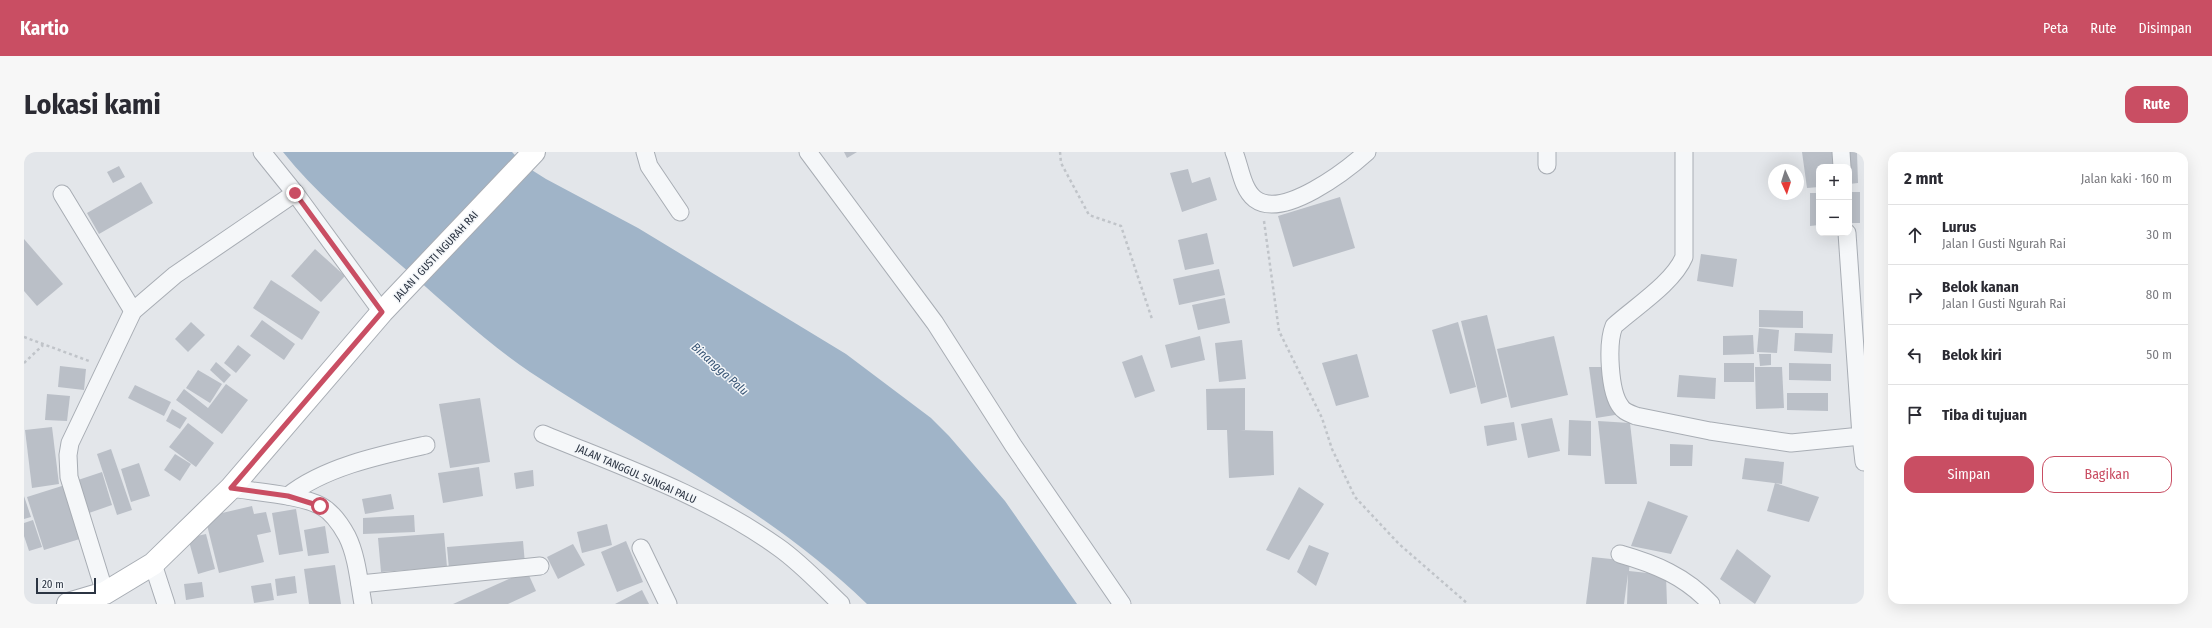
<!DOCTYPE html>
<html lang="id">
<head>
<meta charset="utf-8">
<style>
	:root { --surface:#fff; --page:#f7f7f7; --text:#2b2b33; --muted:#7c7c81; --line:#e1e1e2; --accent:#c94e63 }
	body { margin:0; font-family:"Fira Sans Condensed",sans-serif; background:var(--page); color:var(--text) }
	.controls { position:absolute; right:12px; top:12px; display:grid; overflow:hidden; border-radius:8px; box-shadow:0 4px 16px #0002 }
	.controls button { width:36px; height:36px; display:grid; place-items:center; padding:0; border:0; border-bottom:1px solid var(--line); background:var(--surface); color:var(--text); font:20px sans-serif }
	.compass { position:absolute; left:1744px; top:12px; width:36px; height:36px; border-radius:50%; background:var(--surface); box-shadow:0 4px 16px #0002; rotate:176deg }
	.scale { position:absolute; left:12px; bottom:10px; width:60px; box-sizing:border-box; padding-left:4px; border:2px solid #2b3442; border-top:0; font-size:11px; line-height:14px; white-space:nowrap; color:#2b3442; -webkit-text-stroke:3px #f2f5f8; paint-order:stroke }
	.stop { position:absolute; width:12px; height:12px; margin:-9px; border:3px solid #c94e63; border-radius:50%; background:#fff }
	.stop.end { background:#c94e63; border-color:#fff; box-shadow:0 1px 4px #0008 }
	.list { margin:0; padding:0; list-style:none }
	h2 { display:flex; justify-content:space-between; align-items:center; height:52px; margin:0; padding:0 16px; font-size:17px }
	h2 small { font-size:13px; font-weight:400; color:var(--muted) }
	.list li { display:grid; grid-template-columns:26px 1fr auto; gap:12px; align-items:center; box-sizing:border-box; height:60px; padding:0 16px; border-top:1px solid var(--line) }
	.list b { display:block; font-size:15px; white-space:nowrap }
	.list p { margin:0; font-size:13px; white-space:nowrap; color:var(--muted) }
	.list em { font-size:13px; font-style:normal; color:var(--muted) }
	.actions { display:flex; gap:8px; padding:12px 16px }
	.actions a { flex:1; padding:9px 0; border:1px solid var(--accent); border-radius:12px; text-align:center; font-size:14px; color:var(--accent) }
	.actions .main { background:var(--accent); color:#fff }
	.icon { flex:none; width:22px; height:22px; fill:none; stroke:currentColor; stroke-width:2; stroke-linecap:round; stroke-linejoin:round }
	.map { position:relative; flex:none; width:1840px; height:452px; overflow:hidden; border-radius:12px }
	header { display:flex; align-items:center; gap:24px; box-sizing:border-box; height:56px; padding:0 20px; background:var(--accent); color:#fff }
	header strong { font-size:19px }
	nav { display:flex; gap:22px; margin-inline-start:auto; font-size:14px }
	.intro { display:flex; align-items:center; justify-content:space-between; box-sizing:border-box; height:96px; padding:0 24px }
	h1 { margin:0; font-size:28px }
	.button { padding:10px 18px; border-radius:12px; background:var(--accent); color:#fff; font-size:14px; font-weight:700 }
	main { display:flex; gap:24px; padding:0 24px }
	aside { flex:1; background:var(--surface); border-radius:12px; box-shadow:0 4px 16px #0002 }
	.map>svg:first-child { display:block }
</style>
</head>
<body>
<header>
<strong>Kartio</strong>
<nav><a>Peta</a><a>Rute</a><a>Disimpan</a></nav>
</header>
<div class="intro"><h1>Lokasi kami</h1><a class="button">Rute</a></div>
<main>
<div class="map">
<svg width="1840" height="452" viewBox="0 0 1840 452">
	<rect width="100%" height="100%" fill="#e3e6ea"/>
	<path fill="#a0b4c8" d="M259,0H488L503,15L522,27L614,76L822,202L907,266L925,284L981,349L1053,452H843C745,357 619,295 506,220C463,191 425,155 386,121C342,83 296,46 259,0Z"/>
	<g fill="#babfc7">
		<path d="M820,0H833L823,6Z"/>
		<path d="M1778,0H1833L1834,31L1825,32V15H1795V35L1783,36Z"/>
		<path d="M95,14L101,25L89,31L83,20Z"/>
		<path d="M1164,17L1168,31L1186,25L1193,48L1158,60L1146,21Z"/>
		<path d="M117,30L129,51L75,82L63,61Z"/>
		<rect x="1825" y="40" width="11" height="31"/>
		<path d="M1786,41H1795V73L1786,74Z"/>
		<path d="M1316,45L1331,96L1269,115L1254,64Z"/>
		<path d="M1183,81L1190,112L1161,118L1154,88Z"/>
		<path d="M0,87L39,132L13,154L0,139Z"/>
		<path d="M291,97L321,124L297,150L267,124Z"/>
		<path d="M1677,102L1713,107L1709,135L1673,129Z"/>
		<path d="M1195,117L1201,143L1155,153L1149,127Z"/>
		<path d="M247,128L296,160L278,188L229,156Z"/>
		<path d="M1201,146L1206,171L1174,178L1168,153Z"/>
		<path d="M1735,158L1779,159V176L1735,175Z"/>
		<path d="M1463,163L1483,245L1457,252L1437,169Z"/>
		<path d="M238,168L271,192L260,208L226,184Z"/>
		<path d="M167,170L181,183L164,200L151,187Z"/>
		<path d="M1434,170L1452,235L1426,242L1408,178Z"/>
		<path d="M1735,176L1755,178L1753,201L1733,200Z"/>
		<path d="M1771,181L1809,182L1808,201L1770,199Z"/>
		<path d="M1729,183L1730,202L1699,203V184Z"/>
		<path d="M1176,184L1181,208L1147,216L1141,193Z"/>
		<path d="M1530,184L1544,243L1487,256L1473,197Z"/>
		<path d="M1218,188L1222,227L1195,230L1191,191Z"/>
		<path d="M214,193L227,203L212,221L200,211Z"/>
		<path d="M1333,202L1345,245L1312,254L1298,211Z"/>
		<path d="M1735,202H1747V213L1736,214Z"/>
		<path d="M1118,203L1131,239L1111,246L1098,210Z"/>
		<path d="M192,210L207,223L200,231L186,218Z"/>
		<rect x="1700" y="211" width="30" height="19"/>
		<path d="M1765,211L1807,212V229L1765,228Z"/>
		<path d="M36,214L62,217L60,238L34,235Z"/>
		<path d="M1565,215H1581L1591,263L1572,266Z"/>
		<path d="M1731,215H1758L1760,256L1732,257Z"/>
		<path d="M174,218L198,232L186,251L162,236Z"/>
		<path d="M1655,223L1692,226L1691,247L1653,245Z"/>
		<path d="M202,232L224,248L198,282L152,248L160,237L184,256Z"/>
		<path d="M111,233L147,250L140,264L104,246Z"/>
		<path d="M1221,236V278H1215L1249,279L1250,323L1205,326L1203,278H1183L1182,237Z"/>
		<path d="M1763,241H1804V259L1763,258Z"/>
		<path d="M23,242L46,244L43,269L21,268Z"/>
		<path d="M456,246L466,310L426,316L415,252Z"/>
		<path d="M148,257L163,266L156,277L142,269Z"/>
		<path d="M1528,266L1536,299L1504,306L1497,272Z"/>
		<path d="M1545,268L1567,269V304L1544,303Z"/>
		<path d="M1574,269L1606,271L1613,332H1581Z"/>
		<path d="M1490,270L1493,288L1463,294L1460,274Z"/>
		<path d="M164,271L190,291L172,315L145,295Z"/>
		<path d="M28,275L35,332L8,336L1,278Z"/>
		<path d="M1646,292L1669,293L1668,314H1646Z"/>
		<path d="M87,297L108,358L93,363L73,302Z"/>
		<path d="M151,302L167,312L156,329L140,318Z"/>
		<path d="M1721,306L1760,310L1758,332L1718,327Z"/>
		<path d="M115,311L126,344L107,350L97,317Z"/>
		<path d="M455,315L459,344L419,351L414,321Z"/>
		<path d="M509,318L510,334L492,337L490,321Z"/>
		<path d="M78,320L88,353L65,361L54,328Z"/>
		<path d="M1751,331L1795,345L1785,370L1743,359Z"/>
		<path d="M41,333L59,386L20,398L3,345Z"/>
		<path d="M1275,335L1300,352L1265,408L1242,398Z"/>
		<path d="M367,342L370,357L341,362L338,347Z"/>
		<path d="M0,344L7,365L0,367Z"/>
		<path d="M1624,349L1664,364L1647,402L1607,394Z"/>
		<path d="M228,354L230,362L242,360L247,380L233,383L240,410L195,421L181,365Z"/>
		<path d="M272,357L279,399L255,403L248,361Z"/>
		<path d="M390,363L391,380L339,382V366Z"/>
		<path d="M9,368L18,395L5,399L0,384V371Z"/>
		<path d="M583,372L588,393L558,401L553,380Z"/>
		<path d="M301,374L305,401L284,404L280,378Z"/>
		<path d="M420,381L423,415L357,420L354,386Z"/>
		<path d="M182,382L191,417L174,422L164,386Z"/>
		<path d="M499,389L501,412L425,417L423,395Z"/>
		<path d="M602,389L619,430L593,440L577,400Z"/>
		<path d="M549,392L561,413L534,427L523,405Z"/>
		<path d="M1285,393L1305,401L1292,434L1273,420Z"/>
		<path d="M1713,397L1747,424L1731,452L1696,427Z"/>
		<path d="M1568,405L1606,409L1605,419L1642,423L1643,452H1603L1604,422L1600,452H1562Z"/>
		<path d="M311,413L317,452H285L280,417Z"/>
		<path d="M503,419L512,439L484,452H429Z"/>
		<path d="M271,424L273,441L253,444L251,427Z"/>
		<path d="M178,430L180,445L162,448L160,432Z"/>
		<path d="M247,431L250,448L230,451L227,434Z"/>
		<path d="M618,438L625,452H591Z"/>
	</g>
	<g fill="none" stroke-linecap="round" stroke-linejoin="round">
		<g stroke="#a8adb4" stroke-width="19">
			<g id="minor">
				<path d="M621,0L625,14L656,60"/>
				<path d="M784,0L911,171L989,293L1098,452"/>
				<path d="M1210,0C1216,14 1218,37 1231,47C1259,68 1323,18 1343,0"/>
				<path d="M1660,0V105C1649,131 1611,155 1590,174C1583,191 1585,240 1597,255C1600,260 1607,262 1612,264L1686,279L1767,291L1837,284L1823,81"/>
				<path d="M1817,0L1818,15"/>
				<path d="M1523,13V0"/>
				<path d="M271,41L358,160"/>
				<path d="M38,42L109,159"/>
				<path d="M519,282C599,315 683,344 754,395C777,411 797,433 817,452"/>
				<path d="M1837,284L1840,310"/>
				<path d="M207,336C231,340 277,343 297,354C308,360 317,373 323,384C333,404 335,430 339,452"/>
				<path d="M264,344C300,315 357,303 402,293"/>
				<path d="M617,396L644,452"/>
				<path d="M1596,402C1631,412 1661,424 1687,452"/>
				<path d="M129,412L142,452"/>
				<path d="M336,432L516,414"/>
				<path d="M81,441L45,325L44,303L46,291L109,159L151,123L271,41L238,0"/>
			</g>
		</g>
		<g stroke="#a8adb4" stroke-width="24">
			<path id="secondary" d="M44,452L81,441L129,412L207,336L358,160L510,0"/>
		</g>
		<g stroke="#c0c4c9" stroke-width="2.5" stroke-dasharray="3 3" stroke-linecap="butt">
			<path d="M1036,0L1037,11L1065,63L1097,74L1128,167"/>
			<path d="M1240,69L1255,179L1298,266L1308,297L1331,345L1375,392L1444,452"/>
			<path d="M0,185L65,209"/>
			<path d="M0,211L19,193"/>
		</g>
		<use href="#minor" stroke="#f5f7f9" stroke-width="17"/>
		<use href="#secondary" stroke="#fff" stroke-width="22"/>
	</g>
	<g fill="none" stroke-linecap="round" stroke-linejoin="round">
		<path stroke="#c94e63" stroke-width="5" d="M271,41L358,160L207,336L264,344L296,354"/>
	</g>
	<g text-anchor="middle" dominant-baseline="central" stroke-width="3" stroke-linejoin="round" paint-order="stroke">
		<g font-size="11" fill="#2b3442" stroke="#f2f5f8">
			<text transform="translate(412 104) rotate(-47)">JALAN I GUSTI NGURAH RAI</text>
			<text transform="translate(612 322) rotate(24)">JALAN TANGGUL SUNGAI PALU</text>
		</g>
		<g font-size="12" font-style="italic" fill="#375474" stroke="#f2f5f8">
			<text transform="translate(696 217) rotate(42)">Binangga Palu</text>
		</g>
	</g>
</svg>
<div class="controls">
<button>+</button>
<button>−</button>
</div>
<svg class="compass" viewBox="-18 -18 36 36"><path d="M0-13l5 13h-10z" fill="#e53935"/><path d="M0 13l5-13h-10z" fill="#7c7c81"/></svg>
<div class="scale">20 m</div>
<div class="stop" style="left:296px;top:354px"></div>
<div class="stop end" style="left:271px;top:41px"></div>
</div>
<aside>
<h2>2 mnt<small>Jalan kaki · 160 m</small></h2>
<ul class="list">
<li><svg class="icon" aria-label="ahead" viewBox="0 0 24 24"><path d="M12 20V5M6 11l6-6 6 6"/></svg><div><b>Lurus</b><p>Jalan I Gusti Ngurah Rai</p></div><em>30 m</em></li>
<li><svg class="icon" aria-label="right" viewBox="0 0 24 24"><path d="M7 20v-9h11M14 6l5 5-5 5"/></svg><div><b>Belok kanan</b><p>Jalan I Gusti Ngurah Rai</p></div><em>80 m</em></li>
<li><svg class="icon" aria-label="left" viewBox="0 0 24 24"><path d="M17 20v-9H6M10 6l-5 5 5 5"/></svg><div><b>Belok kiri</b></div><em>50 m</em></li>
<li><svg class="icon" aria-label="arrive" viewBox="0 0 24 24"><path d="M6 21V4h12l-3 4 3 4H6"/></svg><div><b>Tiba di tujuan</b></div></li>
</ul>
<div class="actions"><a class="main">Simpan</a><a>Bagikan</a></div>
</aside>
</main>
</body>
</html>
